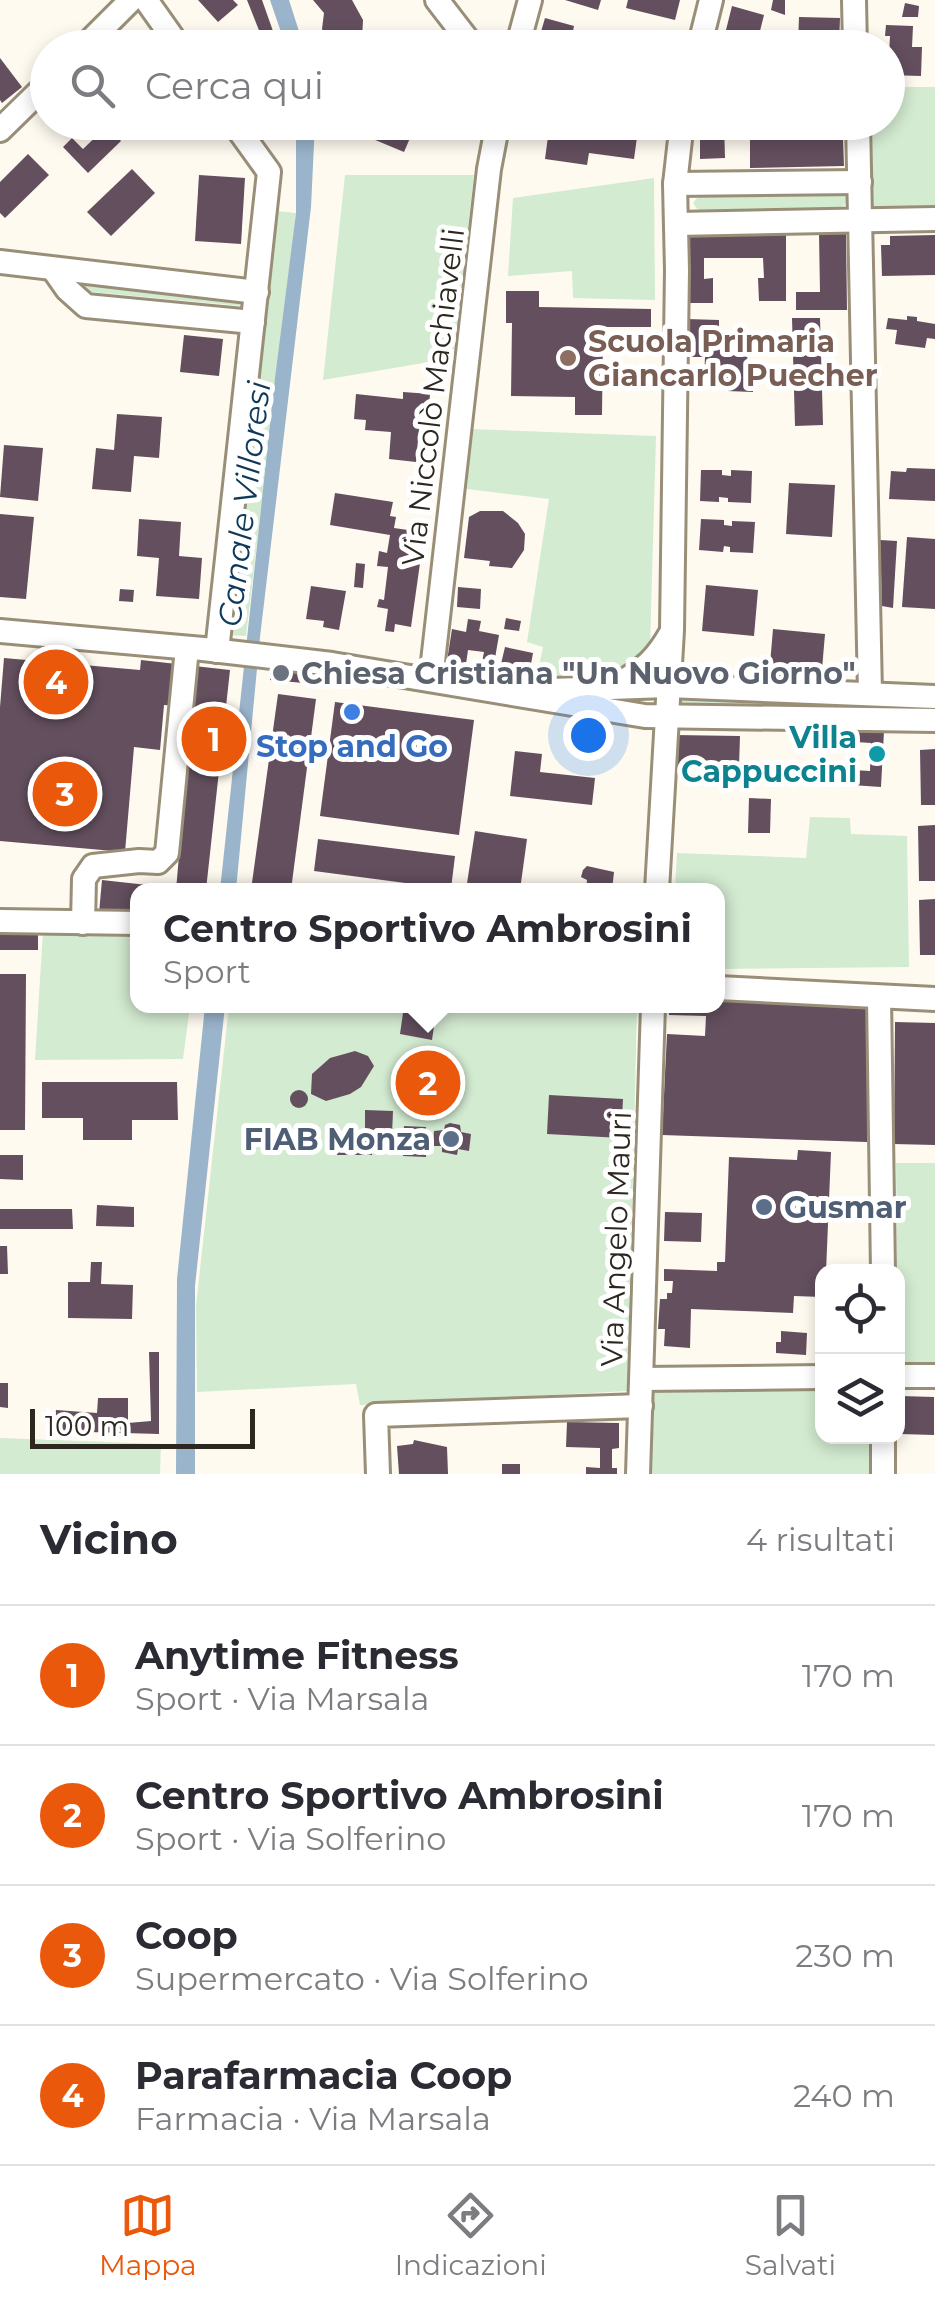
<!DOCTYPE html>
<html lang="it">
<head>
<meta charset="utf-8">
<style>
	:root { --surface:#fff; --page:#f2f2f3; --text:#2b2b33; --muted:#7c7c81; --line:#e1e1e2; --accent:#ea580c }
	body { margin:0; font-family:Montserrat,sans-serif; background:var(--page); color:var(--text) }
	.controls { position:absolute; right:30px; bottom:30px; display:grid; overflow:hidden; border-radius:20px; box-shadow:0 5px 15px #0003 }
	.controls button { width:90px; height:90px; display:grid; place-items:center; padding:0; border:0; border-bottom:2px solid var(--line); background:var(--surface); color:var(--text); font:50px sans-serif }
	.scale { position:absolute; left:30px; bottom:25px; width:225px; box-sizing:border-box; padding-left:10px; border:5px solid #2d281f; border-top:0; font-size:28px; line-height:35px; white-space:nowrap; color:#2d281f; -webkit-text-stroke:8px #fff; paint-order:stroke }
	.you { position:absolute; left:588px; top:735px; width:35px; height:35px; margin:-25px; border:8px solid #fff; border-radius:50%; background:#1a73e8; box-shadow:0 0 0 15px #1a73e833 }
	.badge { display:grid; place-items:center; width:65px; height:65px; border-radius:50%; background:var(--accent); color:#fff; font-size:32px; font-weight:700 }
	.pin { position:absolute; translate:-50% -50%; border:5px solid #fff; box-shadow:0 2px 10px #0006 }
	.popup { position:absolute; left:130px; top:883px; width:595px; height:130px; box-sizing:border-box; display:grid; place-content:center; border-radius:20px; background:var(--surface); filter:drop-shadow(0 2px 8px #0005); font-size:32px; white-space:nowrap; color:var(--muted) }
	.popup b { font-size:38px; color:var(--text) }
	.popup::after { content:''; position:absolute; left:50%; top:100%; margin-left:-20px; border:20px solid transparent; border-top-color:var(--surface) }
	.list { margin:0; padding:0; list-style:none }
	h2 { display:flex; justify-content:space-between; align-items:center; height:130px; margin:0; padding:0 40px; font-size:42px }
	h2 small { font-size:32px; font-weight:400; color:var(--muted) }
	.list li { display:grid; grid-template-columns:65px 1fr auto; gap:30px; align-items:center; box-sizing:border-box; height:140px; padding:0 40px; border-top:2px solid var(--line) }
	.list b { display:block; font-size:38px; white-space:nowrap }
	.list p { margin:0; font-size:32px; white-space:nowrap; color:var(--muted) }
	.list em { font-size:32px; font-style:normal; color:var(--muted) }
	.icon { flex:none; width:55px; height:55px; fill:none; stroke:currentColor; stroke-width:2; stroke-linecap:round; stroke-linejoin:round }
	.map { position:relative; flex:none; width:935px; height:1474px; overflow:hidden }
	.search { position:absolute; background:var(--surface); box-shadow:0 5px 15px #0003; left:30px; right:30px; top:30px; height:110px; display:flex; align-items:center; gap:25px; box-sizing:border-box; padding:0 35px; border-radius:55px; color:var(--muted); font-size:38px }
	.sheet { height:690px; background:var(--surface) }
	nav { display:flex; justify-content:space-around; align-items:center; box-sizing:border-box; height:140px; border-top:2px solid var(--line); background:var(--surface); font-size:28px; color:var(--muted) }
	nav a { display:grid; justify-items:center; gap:5px }
	nav .on { color:var(--accent) }
	.map>svg:first-child { display:block }
</style>
</head>
<body>
<div class="map">
<svg width="935" height="1474" viewBox="0 0 935 1474">
	<rect width="100%" height="100%" fill="#fefaf0"/>
	<g fill="#d3ebd1">
		<path d="M888,87H935V208L871,209L872,123L888,122Z"/>
		<path d="M345,175H474L453,358L323,380Z"/>
		<path d="M654,178L655,300L573,298L572,271L508,276L513,198Z"/>
		<path d="M838,190L845,193L847,198L845,205L839,208L704,211L697,209L693,203L697,198L703,195Z"/>
		<path d="M277,211L296,213L246,636L227,635Z"/>
		<path d="M81,284L242,299L241,306L81,291Z"/>
		<path d="M471,429L656,436L650,647L615,672L536,680L543,647L527,642L549,499L467,489Z"/>
		<path d="M680,694L935,707V714L680,709Z"/>
		<path d="M810,817L850,818L851,834L907,836L909,967L718,969V890H675L677,853L806,858Z"/>
		<path d="M43,931L138,932V1006H190L183,1059L35,1060Z"/>
		<path d="M229,1006H637L628,1391L360,1405L356,1384L197,1392L196,1306Z"/>
		<path d="M896,1163H935V1363L905,1362L898,1356Z"/>
		<path d="M822,1385V1436L871,1437L870,1474H649L653,1387Z"/>
		<path d="M0,1438L161,1444L160,1474H0Z"/>
	</g>
	<g fill="#9ab4cb">
		<path d="M270,0H289L304,47H286Z"/>
		<path d="M296,123H315L311,207L260,637L236,890H220L275,378L296,213Z"/>
		<path d="M205,1006H225L195,1286V1474H176L177,1279Z"/>
	</g>
	<g fill="#634f5e">
		<path d="M198,0H233L238,5L218,22Z"/>
		<path d="M247,0H262L279,48H266Z"/>
		<path d="M313,0H352L363,20L362,40L332,48L322,29L324,13Z"/>
		<path d="M565,0H601L598,10Z"/>
		<path d="M628,0H680L675,20L626,8Z"/>
		<path d="M773,0H785V15L771,10Z"/>
		<path d="M905,3L919,6L918,17H902Z"/>
		<path d="M732,6L764,15L757,43L725,34Z"/>
		<path d="M799,17L840,18L839,46L798,45Z"/>
		<path d="M545,18L574,26L572,36L581,38L578,48H544L547,37L540,35Z"/>
		<path d="M886,25L913,26L912,47H922L921,76L888,75L890,36H885Z"/>
		<path d="M594,32L621,41L619,48H590Z"/>
		<path d="M648,37L687,46V48H644Z"/>
		<path d="M0,58L22,87L2,103L0,100Z"/>
		<path d="M139,122H169L146,135Z"/>
		<path d="M374,122H417L404,152L368,137Z"/>
		<path d="M700,122H724L725,158L700,159Z"/>
		<path d="M803,122H828L829,139L843,138L844,166L750,168V137H803Z"/>
		<path d="M593,124L638,130L634,159L589,153L587,165L545,159L549,129L591,135Z"/>
		<path d="M107,126L121,141L88,173L63,147L72,138L83,149Z"/>
		<path d="M28,154L49,175L5,218L0,213V182Z"/>
		<path d="M132,169L155,193L111,236L87,212Z"/>
		<path d="M199,175L245,178L241,244L195,241Z"/>
		<path d="M819,234H846L847,310H796V292H820Z"/>
		<path d="M688,235H786V301H759L758,278H764L763,258H704V279L713,278V303H689Z"/>
		<path d="M935,235V275L882,276L881,245H890V236Z"/>
		<path d="M506,291H539V307L651,309V327H603L602,415H575V397L511,396L512,323H506Z"/>
		<path d="M907,316L917,317V321L935,324V339L927,338L925,348L895,344L897,330L886,329L888,318L907,320Z"/>
		<path d="M792,318H820L823,425L795,426Z"/>
		<path d="M687,319L719,320V334L748,335L747,365H754L753,392L727,391V380L704,379L705,357H686Z"/>
		<path d="M184,335L223,339L219,376L180,372Z"/>
		<path d="M403,392L430,394L428,419L420,418L416,462L389,459L391,432L365,430L366,420L354,419L356,394L403,399Z"/>
		<path d="M117,414L162,417L159,458L134,456L131,492L92,489L96,448L114,450Z"/>
		<path d="M4,445L43,448L38,501L0,497Z"/>
		<path d="M907,468L935,469V501L889,499L891,471L906,472Z"/>
		<path d="M701,470H722V475L731,476V470L752,471L751,503L728,502V498L719,497V502L700,501Z"/>
		<path d="M789,483L835,485L832,537L786,534Z"/>
		<path d="M335,493L393,502L390,516L396,517L394,528L408,530L406,540L423,542L411,627L395,624L394,632L385,631L388,609L377,607L379,599L384,600L388,567L377,566L379,551L387,553L390,535L330,525Z"/>
		<path d="M480,511H503L518,523L525,534L524,550L512,568L489,566L490,561L464,558L469,517Z"/>
		<path d="M0,514L34,517L26,599L0,597Z"/>
		<path d="M139,519L181,522L179,556L202,558L199,599L156,596L159,558L137,556Z"/>
		<path d="M701,519L724,520V525L732,526V521L755,522L753,553L730,552V547L724,546L723,552L699,550Z"/>
		<path d="M907,537L935,539V609L902,607Z"/>
		<path d="M880,540L897,541L893,608L882,606Z"/>
		<path d="M356,563L365,564L363,588L354,587Z"/>
		<path d="M706,585L758,590L754,636L702,631Z"/>
		<path d="M311,586L346,591L339,630L323,627L324,621L306,619Z"/>
		<path d="M458,587L481,589L480,609L457,607Z"/>
		<path d="M120,589L134,590L133,602L119,601Z"/>
		<path d="M506,618L521,621L519,631L504,629Z"/>
		<path d="M468,619L481,621L479,631L499,635L494,664L482,662L484,652L468,650L466,664L447,661L452,629L466,632Z"/>
		<path d="M773,629L825,634L821,681L769,676Z"/>
		<path d="M505,647L533,653L529,675L513,672L514,666L501,664Z"/>
		<path d="M4,658L140,670L141,660L230,670L206,890H176L192,707L164,705L160,750L134,747L125,852L0,841V707Z"/>
		<path d="M272,667L316,672L315,684L270,680Z"/>
		<path d="M278,694L316,699L291,890H251Z"/>
		<path d="M335,702L474,720L459,835L320,816Z"/>
		<path d="M825,729L884,731L881,787L778,780L779,766L870,771L871,743L826,740Z"/>
		<path d="M674,735L740,736L739,766L673,765Z"/>
		<path d="M935,749V805H921L920,750Z"/>
		<path d="M515,751L542,754L540,772L595,778L592,805L510,796Z"/>
		<path d="M749,798L771,799L770,833H748Z"/>
		<path d="M935,825V881H919L918,826Z"/>
		<path d="M475,831L527,839L520,890H466Z"/>
		<path d="M318,839L455,856L451,889L314,871Z"/>
		<path d="M587,866L614,872L612,890H586L587,880L581,877L583,870Z"/>
		<path d="M102,880L174,888V890H138V913H99Z"/>
		<path d="M935,899V955H920L919,900Z"/>
		<rect x="0" y="932" width="38" height="18"/>
		<path d="M0,974H26L25,1130H0Z"/>
		<path d="M718,1000L869,1007L867,1142L662,1135L667,1034L705,1036L706,1016L669,1015V1006H718Z"/>
		<path d="M404,1006H437L432,1040L400,1034Z"/>
		<path d="M895,1022L935,1023V1145L894,1144Z"/>
		<path d="M355,1051L368,1056L374,1066L361,1087L350,1094L326,1101L311,1094L312,1074L330,1058Z"/>
		<path d="M42,1082H177L178,1120H132V1140H83V1118H42Z"/>
		<circle cx="299" cy="1099" r="9"/>
		<path d="M549,1095L623,1099L621,1138L547,1134Z"/>
		<path d="M365,1110L393,1111L392,1135L365,1134Z"/>
		<path d="M450,1123L460,1125L461,1132L471,1134L469,1151L458,1149L457,1155L442,1152V1146H433L434,1131L444,1130L445,1125Z"/>
		<path d="M404,1126L426,1127V1157L403,1156Z"/>
		<rect x="337" y="1140" width="35" height="15"/>
		<path d="M798,1150L831,1152L826,1272H822V1297L794,1296L793,1313L691,1309L690,1348L664,1346L665,1329H658L660,1299H667V1293H672L673,1281H664V1269L717,1271V1262H725L729,1157L797,1160Z"/>
		<path d="M0,1155H23V1180L0,1179Z"/>
		<path d="M97,1205L134,1207V1227L96,1226Z"/>
		<path d="M0,1209H72L73,1229H0Z"/>
		<path d="M665,1212L702,1213L701,1242L664,1241Z"/>
		<path d="M0,1246H7L8,1274H0Z"/>
		<path d="M91,1262H102L101,1284L133,1285L132,1319L68,1318V1282H90Z"/>
		<path d="M781,1331L807,1333L806,1355L776,1353V1342H781Z"/>
		<path d="M149,1352H159V1434L53,1431L56,1410L97,1413L98,1398H128V1423L151,1421Z"/>
		<path d="M0,1383H8V1408L0,1407Z"/>
		<path d="M900,1396L934,1397V1435L900,1434Z"/>
		<path d="M567,1422L619,1423V1448L612,1449V1468H617V1474H586V1467L600,1468V1448L566,1447Z"/>
		<path d="M414,1440L447,1447L448,1474H399L397,1446L413,1444Z"/>
		<rect x="502" y="1464" width="18" height="10"/>
	</g>
	<g fill="none" stroke-linecap="round" stroke-linejoin="round">
		<g stroke="#998f78" stroke-width="28">
			<g id="minor">
				<path d="M146,0L180,48"/>
				<path d="M437,0L474,48"/>
				<path d="M854,0L855,48"/>
				<path d="M83,48L131,0"/>
				<path d="M517,48L530,0"/>
				<path d="M699,48L711,0"/>
				<path d="M858,122L870,693"/>
				<path d="M0,130L48,83"/>
				<path d="M675,184L860,182"/>
				<path d="M676,224L935,219"/>
				<path d="M0,262L257,292"/>
				<path d="M53,269L67,289L86,306L253,322"/>
				<path d="M0,631L203,649L332,664L645,716L935,720"/>
				<path d="M217,651L269,172L233,122"/>
				<path d="M431,679L489,169L498,122"/>
				<path d="M616,686C644,668 654,663 671,633"/>
				<path d="M551,690L668,686L935,697"/>
				<path d="M657,890L672,630L677,270L675,184L682,122"/>
				<path d="M0,921L138,923"/>
				<path d="M83,923L84,879L93,866L139,861L158,862L167,853L187,648"/>
				<path d="M718,988L935,999"/>
				<path d="M879,997L883,1272"/>
				<path d="M898,1376H935"/>
				<path d="M642,1379L822,1377"/>
				<path d="M378,1474L376,1415L641,1406"/>
				<path d="M638,1474L653,1006"/>
				<path d="M883,1474V1436"/>
			</g>
		</g>
		<use href="#minor" stroke="#fff" stroke-width="22"/>
	</g>
	<circle fill="#8d6e63" stroke="#fff" stroke-width="4" cx="568" cy="358" r="10"/>
	<circle fill="#6b7280" stroke="#fff" stroke-width="4" cx="281" cy="673" r="10"/>
	<circle fill="#3f7fe0" stroke="#fff" stroke-width="4" cx="352" cy="712" r="10"/>
	<circle fill="#0f9aa8" stroke="#fff" stroke-width="4" cx="877" cy="754" r="10"/>
	<g fill="#5c6f8a" stroke="#fff" stroke-width="4">
		<circle cx="451" cy="1139" r="10"/>
		<circle cx="764" cy="1207" r="10"/>
	</g>
	<g text-anchor="middle" dominant-baseline="central" stroke-width="10" stroke-linejoin="round" paint-order="stroke">
		<g font-size="30" font-weight="bold" fill="#785e54" stroke="#fff" text-anchor="start">
			<text x="588" y="341">Scuola Primaria<tspan x="588" dy="34">Giancarlo Puecher</tspan></text>
		</g>
		<g font-size="30" fill="#2d281f" stroke="#fff">
			<text transform="translate(433 397) rotate(-83)">Via Niccolò Machiavelli</text>
			<text transform="translate(616 1239) rotate(-88)">Via Angelo Mauri</text>
		</g>
		<g font-size="30" font-weight="bold" fill="#5b616d" stroke="#fff" text-anchor="start">
			<text x="301" y="673">Chiesa Cristiana "Un Nuovo Giorno"</text>
		</g>
		<g font-size="30" font-weight="bold" fill="#0d838f" stroke="#fff" text-anchor="end">
			<text x="857" y="737">Villa<tspan x="857" dy="34">Cappuccini</tspan></text>
		</g>
		<g font-size="30" font-weight="bold" fill="#366cbe" stroke="#fff">
			<text x="352" y="746">Stop and Go</text>
		</g>
		<g font-size="30" font-weight="bold" fill="#4e5e75" stroke="#fff" text-anchor="end">
			<text x="431" y="1139">FIAB Monza</text>
			<text x="784" y="1207" text-anchor="start">Gusmar</text>
		</g>
		<g font-size="32" font-style="italic" fill="#0f395a" stroke="#fff">
			<text transform="translate(244 504) rotate(-83)">Canale Villoresi</text>
		</g>
	</g>
</svg>
<div class="controls">
<button><svg class="icon" aria-label="locate" viewBox="0 0 24 24"><circle cx="12" cy="12" r="6"/><path d="M12 2v4M12 18v4M2 12h4M18 12h4"/></svg></button>
<button><svg class="icon" aria-label="layers" viewBox="0 0 24 24"><path d="M12 4l9 5-9 5-9-5zM3 14l9 5 9-5"/></svg></button>
</div>
<div class="scale">100 m</div>
<div class="you"></div>
<div class="pin badge" style="left:214px;top:739px">1</div>
<div class="pin badge" style="left:428px;top:1083px">2</div>
<div class="popup"><b>Centro Sportivo Ambrosini</b>Sport</div>
<div class="pin badge" style="left:65px;top:794px">3</div>
<div class="pin badge" style="left:56px;top:682px">4</div>
<div class="search"><svg class="icon" aria-label="search" viewBox="0 0 24 24"><circle cx="10" cy="10" r="6"/><path d="M15 15l6 6"/></svg>Cerca qui</div>
</div>
<section class="sheet">
<h2>Vicino<small>4 risultati</small></h2>
<ul class="list">
<li><span class="badge">1</span><div><b>Anytime Fitness</b><p>Sport · Via Marsala</p></div><em>170 m</em></li>
<li><span class="badge">2</span><div><b>Centro Sportivo Ambrosini</b><p>Sport · Via Solferino</p></div><em>170 m</em></li>
<li><span class="badge">3</span><div><b>Coop</b><p>Supermercato · Via Solferino</p></div><em>230 m</em></li>
<li><span class="badge">4</span><div><b>Parafarmacia Coop</b><p>Farmacia · Via Marsala</p></div><em>240 m</em></li>
</ul>
</section>
<nav>
<a class="on"><svg class="icon" aria-label="map" viewBox="0 0 24 24"><path d="M3 6l6-2 6 2 6-2v14l-6 2-6-2-6 2zM9 4v14M15 6v14"/></svg>Mappa</a>
<a><svg class="icon" aria-label="directions" viewBox="0 0 24 24"><path d="M12 3l9 9-9 9-9-9zM9 14v-3h6M13 9l2 2-2 2"/></svg>Indicazioni</a>
<a><svg class="icon" aria-label="saved" viewBox="0 0 24 24"><path d="M7 4h10v16l-5-4-5 4z"/></svg>Salvati</a>
</nav>
</body>
</html>
